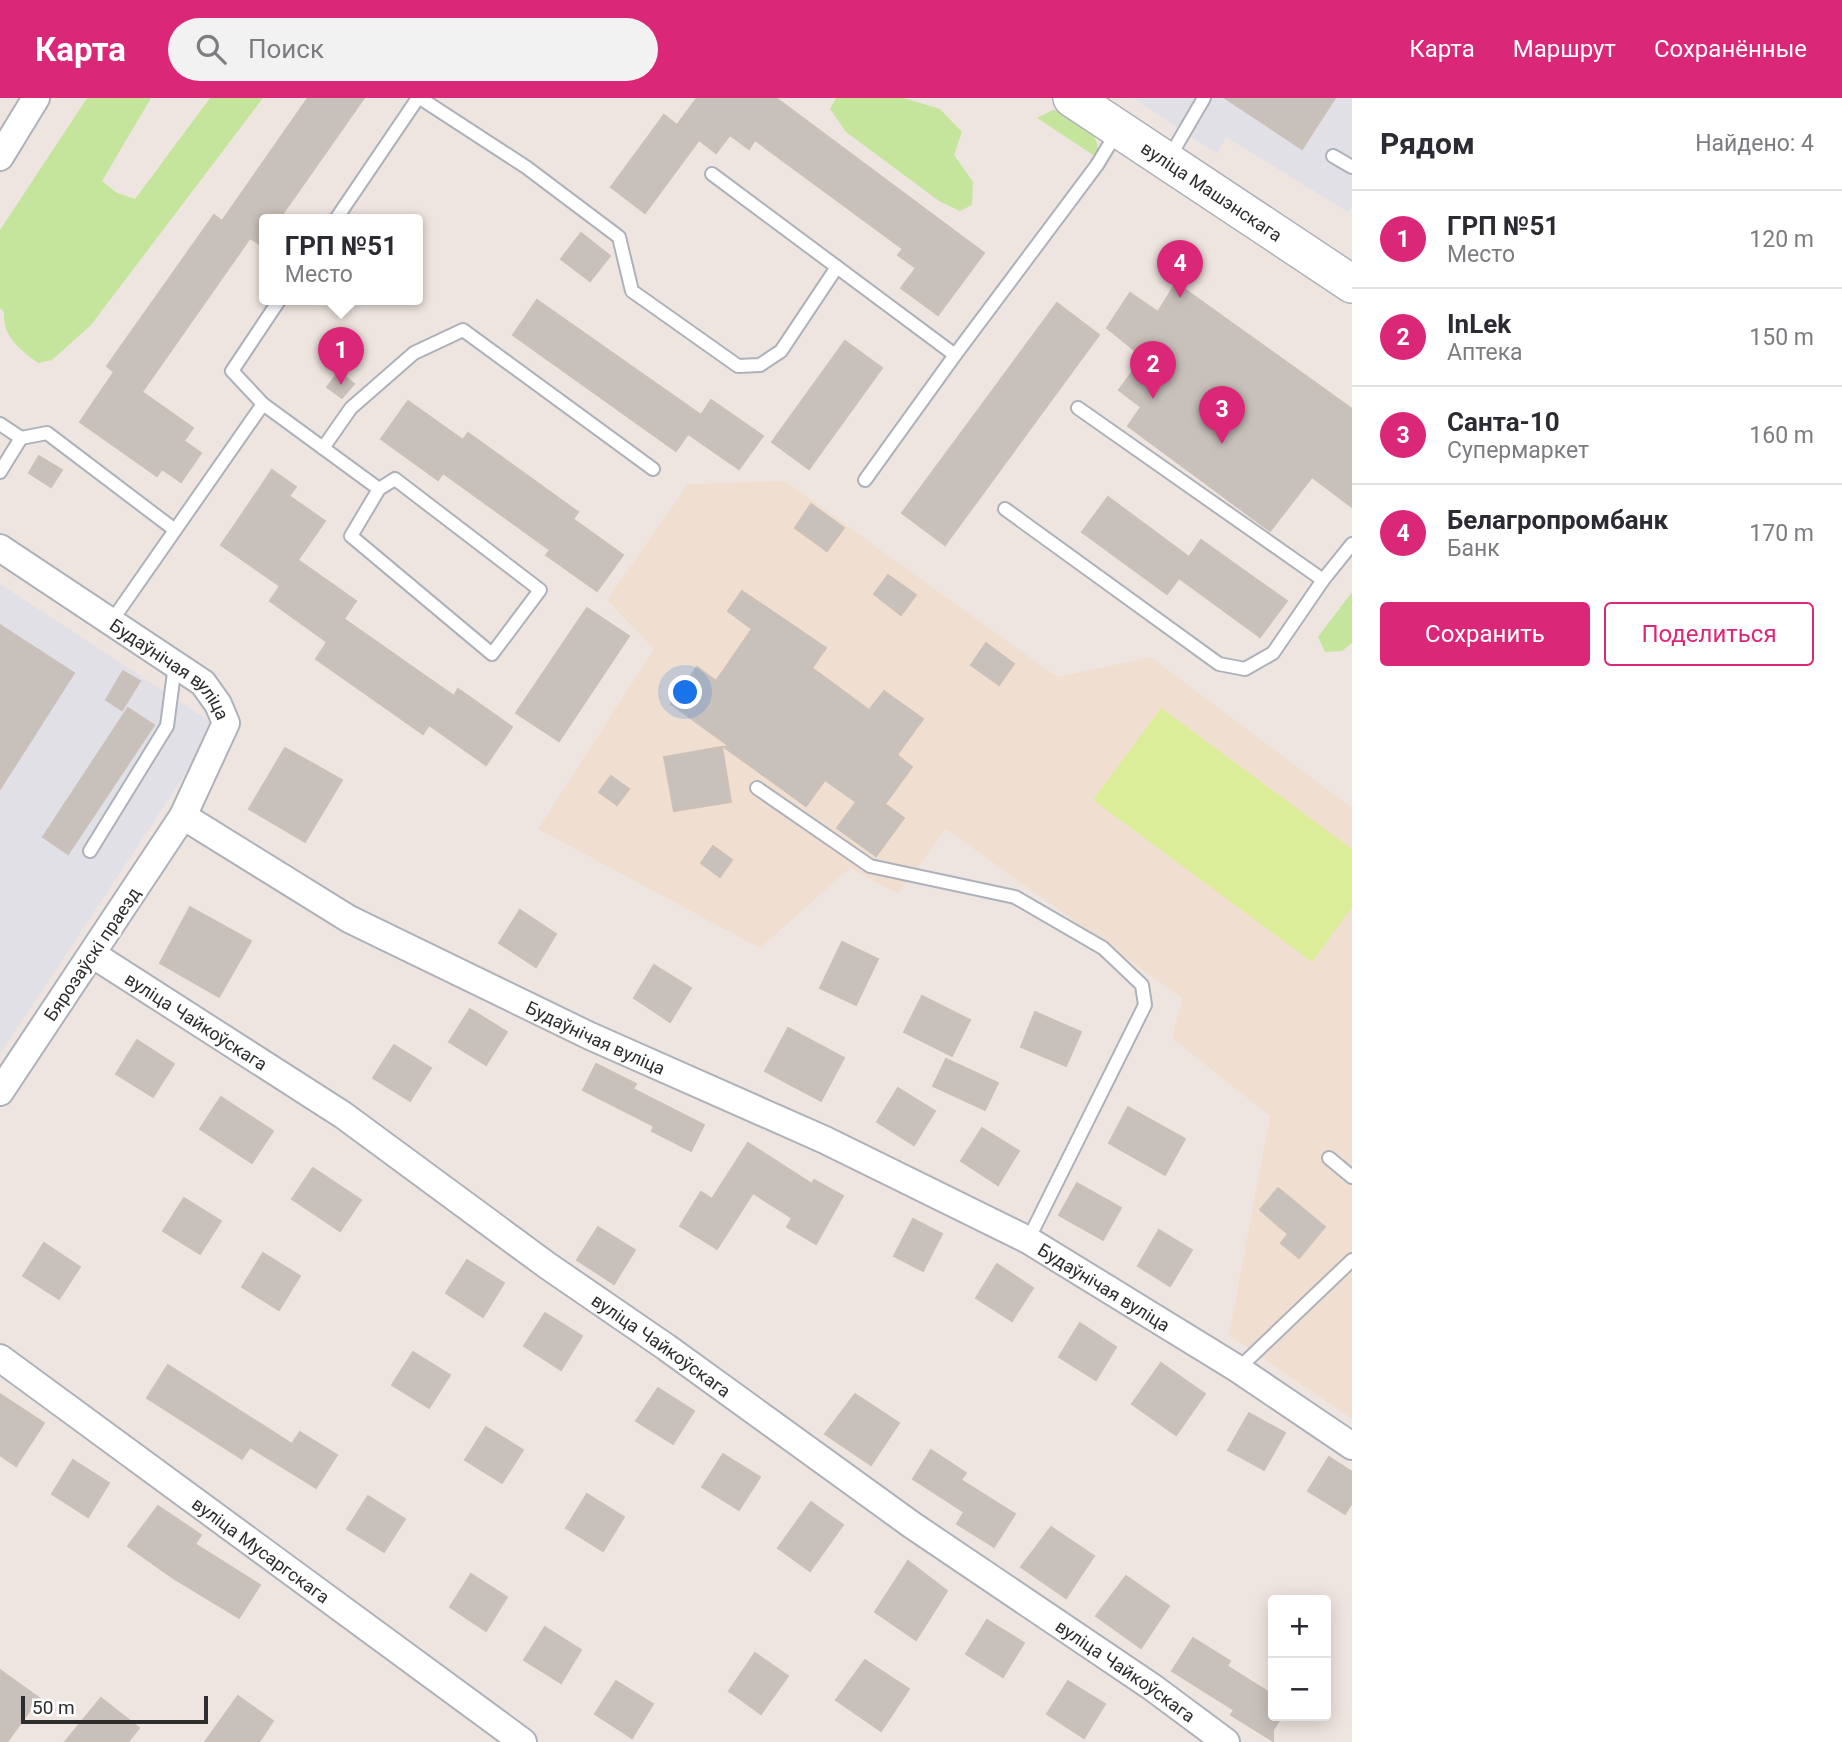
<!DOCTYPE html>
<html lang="ru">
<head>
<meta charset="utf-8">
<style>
	:root { --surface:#fff; --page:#f2f2f3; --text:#2b2b33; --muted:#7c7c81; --line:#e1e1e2; --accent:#db2777 }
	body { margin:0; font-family:Roboto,sans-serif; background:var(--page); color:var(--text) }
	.controls { position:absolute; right:21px; bottom:21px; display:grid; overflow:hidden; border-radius:7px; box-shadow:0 4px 18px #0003 }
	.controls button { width:63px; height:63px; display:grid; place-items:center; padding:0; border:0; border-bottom:2px solid var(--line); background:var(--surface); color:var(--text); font:35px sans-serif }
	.scale { position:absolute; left:21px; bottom:18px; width:187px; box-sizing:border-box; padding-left:7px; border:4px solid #2d2d2d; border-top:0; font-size:19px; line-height:24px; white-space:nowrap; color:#2d2d2d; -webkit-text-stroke:5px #fff; paint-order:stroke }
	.you { position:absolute; left:686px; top:595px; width:24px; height:24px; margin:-18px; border:5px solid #fff; border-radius:50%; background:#1a73e8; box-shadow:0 0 0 10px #1a73e833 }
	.badge { display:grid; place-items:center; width:46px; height:46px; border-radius:50%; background:var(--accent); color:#fff; font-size:23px; font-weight:700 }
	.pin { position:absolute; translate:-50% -58px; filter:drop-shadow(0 2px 4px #0008) }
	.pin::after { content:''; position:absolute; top:37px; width:24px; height:21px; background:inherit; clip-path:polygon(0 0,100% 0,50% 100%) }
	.popup { position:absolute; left:259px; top:116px; width:164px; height:91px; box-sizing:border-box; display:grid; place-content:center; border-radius:7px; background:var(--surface); filter:drop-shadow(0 2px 5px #0005); font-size:23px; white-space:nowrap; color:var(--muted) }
	.popup b { font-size:26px; color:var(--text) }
	.popup::after { content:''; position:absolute; left:50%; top:100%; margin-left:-14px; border:14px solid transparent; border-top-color:var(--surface) }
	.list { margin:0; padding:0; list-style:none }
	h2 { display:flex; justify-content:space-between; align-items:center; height:91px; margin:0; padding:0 28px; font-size:30px }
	h2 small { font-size:23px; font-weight:400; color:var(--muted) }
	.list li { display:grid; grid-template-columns:46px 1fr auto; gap:21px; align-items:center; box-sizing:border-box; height:98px; padding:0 28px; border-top:2px solid var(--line) }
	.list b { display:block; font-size:26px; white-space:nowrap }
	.list p { margin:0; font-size:23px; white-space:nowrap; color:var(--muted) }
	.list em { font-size:23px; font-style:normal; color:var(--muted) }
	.actions { display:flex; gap:14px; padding:21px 28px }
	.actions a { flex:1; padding:16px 0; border:2px solid var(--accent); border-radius:7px; text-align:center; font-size:24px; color:var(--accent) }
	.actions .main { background:var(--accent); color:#fff }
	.icon { flex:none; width:38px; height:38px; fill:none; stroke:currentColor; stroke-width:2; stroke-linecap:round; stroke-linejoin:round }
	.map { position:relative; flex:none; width:1352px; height:1644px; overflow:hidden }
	header { display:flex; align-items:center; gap:42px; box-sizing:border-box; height:98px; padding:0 35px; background:var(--accent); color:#fff }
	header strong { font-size:33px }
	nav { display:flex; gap:38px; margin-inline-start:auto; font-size:24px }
	.search { width:490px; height:63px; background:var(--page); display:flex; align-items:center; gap:18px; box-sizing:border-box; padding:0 24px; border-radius:38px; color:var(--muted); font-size:26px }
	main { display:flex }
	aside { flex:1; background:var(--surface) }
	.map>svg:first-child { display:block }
</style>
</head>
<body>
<header>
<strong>Карта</strong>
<div class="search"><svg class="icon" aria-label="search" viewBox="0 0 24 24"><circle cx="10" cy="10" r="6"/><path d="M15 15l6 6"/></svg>Поиск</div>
<nav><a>Карта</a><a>Маршрут</a><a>Сохранённые</a></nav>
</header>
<main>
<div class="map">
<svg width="1352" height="1644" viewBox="0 0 1352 1644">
	<rect width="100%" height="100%" fill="#efe5e0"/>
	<g fill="#e1e0e7">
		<path d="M1133,0H1352V108L1348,114L1226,39L1217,56Z"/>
		<path d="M0,486L217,628L0,956Z"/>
	</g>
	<path fill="#f0dfd0" d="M785,383L1057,579L1151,559L1352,710V1321L1229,1237L1270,1018L1172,940L1182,900L946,731L898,796L850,770L760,850L538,731L654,551L607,502L688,386Z"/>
	<g fill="#c5e59c">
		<path d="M87,0H151L102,83L117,95L135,101L210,0H263L91,227L52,262L38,265C20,252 2,238 4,214L0,210V132Z"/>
		<path d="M836,0H904L940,11L962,34L954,57L973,84L972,107L960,113L939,103L846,34L830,11Z"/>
		<path d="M1053,12C1071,14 1100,34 1098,54L1093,57L1037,20Z"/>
		<path d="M1352,494V545L1342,553L1325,554L1318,539Z"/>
	</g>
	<path fill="#dbed98" d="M1161,610L1352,751V809L1312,864L1093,702Z"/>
	<g fill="#c8c0bb" stroke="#cbc1b9" stroke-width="2">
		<path d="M308,0H364L279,121H264V149L250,140L142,294L193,330L184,343L201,355L181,384L162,371L157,378L80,324L114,274L107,268L214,117L222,123Z"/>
		<path d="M697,0H776L984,155L938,217L901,190L916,170L898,157L903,151L755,42L749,51L730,37L716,55L699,42L645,115L611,89L664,17L677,27Z"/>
		<path d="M1225,0H1335L1302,51Z"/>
		<path d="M581,135L610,158L590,183L561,161Z"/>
		<path d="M1176,185L1352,311V409L1312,379L1270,433L1128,328L1141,309L1119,292L1143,259L1107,230L1130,195L1158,214Z"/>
		<path d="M537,202L701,317L711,302L763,338L739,371L688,336L676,353L513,237Z"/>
		<path d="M1057,205L1099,237L945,447L902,415Z"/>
		<path d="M845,243L882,270L809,371L772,344Z"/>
		<path d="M339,274L354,286L342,300L327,289Z"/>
		<path d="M408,303L463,342L468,335L578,414L573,421L623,457L597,493L546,457L550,452L443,375L438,382L381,341Z"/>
		<path d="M39,358L62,372L51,389L29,375Z"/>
		<path d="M272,372L296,389L289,398L325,423L298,462L356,503L344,521L454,598L458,591L512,629L486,667L429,627L423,636L316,561L327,544L270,503L280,488L221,447Z"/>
		<path d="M1108,399L1189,459L1201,442L1287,503L1260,539L1179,480L1167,496L1082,434Z"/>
		<path d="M811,406L844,430L827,453L795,430Z"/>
		<path d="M888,477L916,497L901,517L874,496Z"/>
		<path d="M742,493L826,550L812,570L869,612L884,593L923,621L897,657L912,669L885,706L904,720L876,758L837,730L856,704L825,682L806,708L724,649L729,648L671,606L697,569L716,583L752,531L728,513Z"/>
		<path d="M587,510L629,538L559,643L516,615Z"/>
		<path d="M0,527L74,575L0,691Z"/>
		<path d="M986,545L1014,566L999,587L971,567Z"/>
		<path d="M123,573L140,583L122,612L106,602Z"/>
		<path d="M128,610L154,627L68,756L43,739Z"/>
		<path d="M722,649L731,704L674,713L664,659Z"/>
		<path d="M285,650L342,682L305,744L249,711Z"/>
		<path d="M611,678L629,691L617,707L599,694Z"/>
		<path d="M713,748L732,762L720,779L701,765Z"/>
		<path d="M190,809L251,843L219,899L160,865Z"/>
		<path d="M520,812L556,836L536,869L499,845Z"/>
		<path d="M842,844L878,861L856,907L820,890Z"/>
		<path d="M654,867L691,890L670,924L634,900Z"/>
		<path d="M922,898L970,922L952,958L904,934Z"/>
		<path d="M470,911L507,934L486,967L449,944Z"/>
		<path d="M1035,914L1081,934L1066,968L1021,949Z"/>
		<path d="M788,930L844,960L821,1003L765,973Z"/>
		<path d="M137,942L174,966L153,999L116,976Z"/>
		<path d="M394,947L431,970L410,1003L373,980Z"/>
		<path d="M946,961L998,985L985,1012L933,988Z"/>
		<path d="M596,966L636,986L633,991L704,1027L691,1053L652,1033L654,1028L583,992Z"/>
		<path d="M898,990L935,1013L914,1047L877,1024Z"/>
		<path d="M221,999L273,1033L252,1065L200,1031Z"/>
		<path d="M1128,1009L1185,1041L1165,1077L1109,1045Z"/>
		<path d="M982,1030L1019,1053L998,1087L961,1063Z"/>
		<path d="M748,1045L812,1086L814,1082L843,1098L816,1146L787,1129L792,1120L753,1095L717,1151L680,1128L701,1094L712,1101Z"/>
		<path d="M313,1070L361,1102L340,1133L292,1101Z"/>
		<path d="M1077,1085L1121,1110L1103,1142L1059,1117Z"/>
		<path d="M1278,1090L1325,1129L1299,1160L1281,1145L1288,1136L1260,1112Z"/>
		<path d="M184,1100L221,1123L200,1156L163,1133Z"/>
		<path d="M913,1121L942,1136L923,1173L894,1158Z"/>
		<path d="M598,1129L635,1152L614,1186L577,1162Z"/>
		<path d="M1159,1132L1192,1152L1170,1188L1138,1168Z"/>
		<path d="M44,1145L80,1169L59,1201L23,1178Z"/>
		<path d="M263,1155L300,1178L279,1212L242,1189Z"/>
		<path d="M467,1162L504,1185L483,1219L446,1195Z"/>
		<path d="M997,1166L1033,1190L1012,1223L976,1200Z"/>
		<path d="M545,1215L582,1238L561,1272L524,1248Z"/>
		<path d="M1080,1225L1116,1249L1096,1282L1059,1259Z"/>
		<path d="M413,1254L450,1277L429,1310L392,1287Z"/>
		<path d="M1161,1265L1205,1296L1176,1337L1132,1306Z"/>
		<path d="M168,1267L292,1346L300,1334L337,1357L316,1390L250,1349L242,1361L147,1300Z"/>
		<path d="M658,1290L694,1313L673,1346L636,1323Z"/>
		<path d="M0,1296L44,1325L16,1368L0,1357Z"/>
		<path d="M855,1296L899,1325L871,1367L825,1336Z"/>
		<path d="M1249,1315L1285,1335L1264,1372L1228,1352Z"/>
		<path d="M486,1329L523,1352L502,1385L465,1362Z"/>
		<path d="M931,1352L966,1375L961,1382L1015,1416L994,1449L957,1426L964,1414L913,1381Z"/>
		<path d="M723,1356L760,1379L739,1412L702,1389Z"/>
		<path d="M1329,1359L1352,1374V1405L1345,1416L1308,1393Z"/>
		<path d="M73,1362L109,1385L88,1419L52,1396Z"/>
		<path d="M587,1396L624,1419L603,1453L566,1430Z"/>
		<path d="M368,1398L405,1421L384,1454L347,1431Z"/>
		<path d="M811,1404L843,1427L810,1473L778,1450Z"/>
		<path d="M158,1408L201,1437L195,1446L260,1487L239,1520L173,1480L128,1448Z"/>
		<path d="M1051,1429L1094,1458L1066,1500L1021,1469Z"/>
		<path d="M908,1463L947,1493L916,1542L875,1514Z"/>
		<path d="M471,1476L507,1499L486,1533L450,1509Z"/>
		<path d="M1126,1478L1169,1508L1141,1550L1096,1518Z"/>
		<path d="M987,1522L1024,1545L1003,1579L966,1556Z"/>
		<path d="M545,1529L581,1552L561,1585L524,1562Z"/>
		<path d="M1193,1540L1230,1563L1227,1568L1273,1597V1618H1282L1273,1632V1643L1231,1617L1234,1612L1172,1573Z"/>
		<path d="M755,1555L788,1578L761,1616L729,1593Z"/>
		<path d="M865,1562L909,1591L881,1633L836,1602Z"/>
		<path d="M0,1572L39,1600L7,1644H0Z"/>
		<path d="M616,1583L653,1606L632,1640L595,1616Z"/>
		<path d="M1068,1583L1105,1606L1084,1640L1047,1616Z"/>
		<path d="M238,1598L273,1623L259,1644H205Z"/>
		<path d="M101,1600L139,1630L128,1644H65Z"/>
	</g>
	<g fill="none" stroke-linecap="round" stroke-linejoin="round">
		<g stroke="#adb2ba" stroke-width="16">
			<g id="service">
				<path d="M420,0L526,69L619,139L632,193L738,268L760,267L781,253L837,169"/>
				<path d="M1333,58L1352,69"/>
				<path d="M1169,60L1204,0"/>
				<path d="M712,76L955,257"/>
				<path d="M336,121L418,0"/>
				<path d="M263,306L379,391L351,438L492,556L540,492L395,381L379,391"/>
				<path d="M1078,310L1323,482"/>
				<path d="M0,326L21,340L0,374"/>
				<path d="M21,340L47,335L175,432"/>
				<path d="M323,350L351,310L414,255L463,232L653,371"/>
				<path d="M865,382L955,257L1097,67L1117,34"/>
				<path d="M1005,411L1219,566L1245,571L1273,555L1323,482L1352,446"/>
				<path d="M111,524L263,306L232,273L280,201"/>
				<path d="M757,690L870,768L1015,799L1103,850L1142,887L1145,907L1028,1142"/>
				<path d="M90,753L167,628L175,567"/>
				<path d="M1329,1060L1352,1079"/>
				<path d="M1238,1271L1352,1162"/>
			</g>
		</g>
		<g stroke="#adb2ba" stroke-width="30">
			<g id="minor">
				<path d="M0,59L36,0"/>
				<path id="s1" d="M0,450L203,585L218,606L226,625L183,718L0,994"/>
				<path id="s2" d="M183,718L349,821L590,938L825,1042L1028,1142L1238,1271L1352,1348"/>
				<path id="s3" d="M92,856L343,1017L548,1168L666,1249L912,1427L1152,1589L1226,1644"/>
				<path id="s4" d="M0,1260L523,1644"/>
			</g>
		</g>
		<g stroke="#adb2ba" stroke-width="40">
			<g id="secondary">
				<path id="s5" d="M1072,0L1352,186"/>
			</g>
		</g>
		<use href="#service" stroke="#fff" stroke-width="12"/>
		<use href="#minor" stroke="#fff" stroke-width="26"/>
		<use href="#secondary" stroke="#fff" stroke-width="37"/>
	</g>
	<g text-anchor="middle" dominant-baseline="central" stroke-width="6" stroke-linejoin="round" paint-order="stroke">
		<g font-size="18" fill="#2d2d2d" stroke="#fff">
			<text stroke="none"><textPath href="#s5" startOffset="168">вуліца Машэнскага</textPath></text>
			<text stroke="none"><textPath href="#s1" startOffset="210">Будаўнічая вуліца</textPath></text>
			<text transform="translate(92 856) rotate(-56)">Бярозаўскі праезд</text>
			<text stroke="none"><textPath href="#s3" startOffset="124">вуліца Чайкоўскага</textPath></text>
			<text stroke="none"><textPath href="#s2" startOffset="469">Будаўнічая вуліца</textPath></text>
			<text stroke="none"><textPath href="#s2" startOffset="1036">Будаўнічая вуліца</textPath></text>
			<text stroke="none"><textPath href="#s3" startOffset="691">вуліца Чайкоўскага</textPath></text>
			<text stroke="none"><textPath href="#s4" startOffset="324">вуліца Мусаргскага</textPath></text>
			<text stroke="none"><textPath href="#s3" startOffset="1258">вуліца Чайкоўскага</textPath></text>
		</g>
	</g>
</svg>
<div class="controls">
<button>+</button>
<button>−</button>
</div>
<div class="scale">50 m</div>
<div class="you"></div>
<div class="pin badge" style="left:341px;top:287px">1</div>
<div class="popup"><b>ГРП №51</b>Место</div>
<div class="pin badge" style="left:1153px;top:301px">2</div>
<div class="pin badge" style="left:1222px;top:346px">3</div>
<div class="pin badge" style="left:1180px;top:200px">4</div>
</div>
<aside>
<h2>Рядом<small>Найдено: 4</small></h2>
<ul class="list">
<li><span class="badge">1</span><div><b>ГРП №51</b><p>Место</p></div><em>120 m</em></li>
<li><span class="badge">2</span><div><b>InLek</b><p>Аптека</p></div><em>150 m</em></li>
<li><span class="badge">3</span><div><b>Санта-10</b><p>Супермаркет</p></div><em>160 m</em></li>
<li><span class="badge">4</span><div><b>Белагропромбанк</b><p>Банк</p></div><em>170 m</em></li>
</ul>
<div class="actions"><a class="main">Сохранить</a><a>Поделиться</a></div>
</aside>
</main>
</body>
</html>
